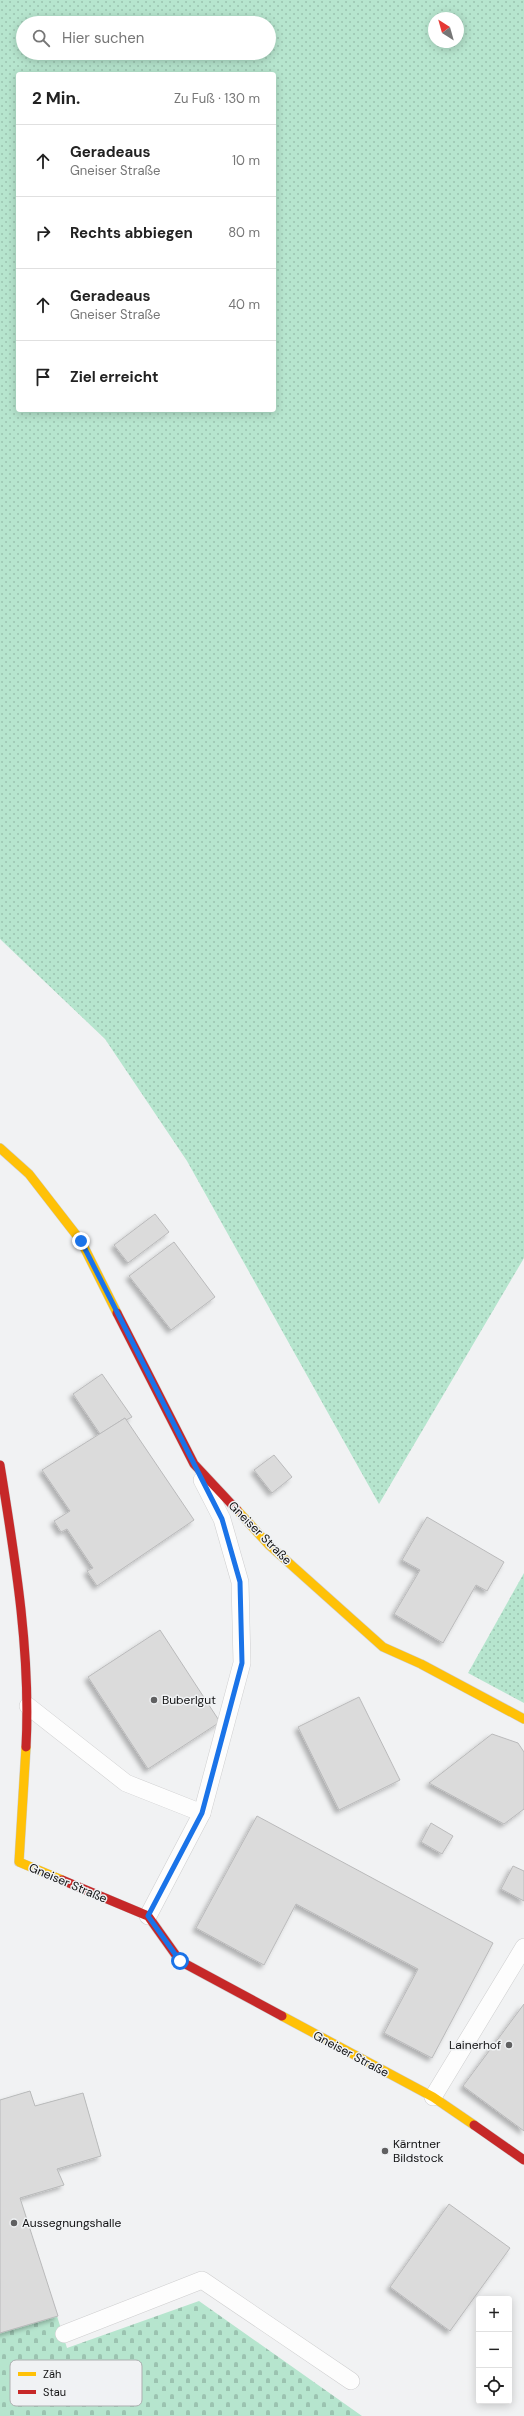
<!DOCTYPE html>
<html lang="de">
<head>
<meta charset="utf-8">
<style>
	:root { --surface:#fff; --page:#f2f2f2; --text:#222; --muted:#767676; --line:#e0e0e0 }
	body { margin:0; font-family:"DM Sans",sans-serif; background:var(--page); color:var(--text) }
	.controls { position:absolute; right:12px; bottom:12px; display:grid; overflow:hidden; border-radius:4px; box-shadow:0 2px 10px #0003 }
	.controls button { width:36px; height:36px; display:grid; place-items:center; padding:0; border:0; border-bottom:1px solid var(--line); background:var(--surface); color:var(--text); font:20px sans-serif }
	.compass { position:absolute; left:428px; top:12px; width:36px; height:36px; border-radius:50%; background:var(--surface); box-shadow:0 2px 10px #0003; rotate:323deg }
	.stop { position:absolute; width:12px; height:12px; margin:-9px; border:3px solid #1a73e8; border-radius:50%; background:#fff }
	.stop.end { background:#1a73e8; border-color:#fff; box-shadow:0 1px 4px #0008 }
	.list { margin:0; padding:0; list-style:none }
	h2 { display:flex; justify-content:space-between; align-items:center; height:52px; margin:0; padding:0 16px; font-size:17px }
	h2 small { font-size:13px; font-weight:400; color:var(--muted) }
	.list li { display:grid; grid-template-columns:26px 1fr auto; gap:12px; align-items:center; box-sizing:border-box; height:72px; padding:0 16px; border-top:1px solid var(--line) }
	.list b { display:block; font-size:15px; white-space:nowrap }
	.list p { margin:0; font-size:13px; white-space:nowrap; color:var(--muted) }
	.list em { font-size:13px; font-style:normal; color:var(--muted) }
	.icon { flex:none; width:22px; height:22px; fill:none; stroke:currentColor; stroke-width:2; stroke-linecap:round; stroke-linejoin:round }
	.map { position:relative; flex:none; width:524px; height:2416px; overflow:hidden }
	.search { position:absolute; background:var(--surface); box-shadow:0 2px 10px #0003; left:16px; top:16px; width:260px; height:44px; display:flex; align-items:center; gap:10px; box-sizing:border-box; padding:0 14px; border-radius:22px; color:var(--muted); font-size:15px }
	.panel { position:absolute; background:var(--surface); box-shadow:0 2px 10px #0003; left:16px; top:72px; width:260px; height:340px; border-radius:4px }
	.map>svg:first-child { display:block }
</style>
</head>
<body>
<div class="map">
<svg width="524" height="2416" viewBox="0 0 524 2416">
	<defs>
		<pattern id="grass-dots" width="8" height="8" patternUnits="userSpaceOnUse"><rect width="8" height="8" fill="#b6e5ce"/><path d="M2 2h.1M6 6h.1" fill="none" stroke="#9bc3b0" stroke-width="1.8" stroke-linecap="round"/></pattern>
		<pattern id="cemetery-stones" width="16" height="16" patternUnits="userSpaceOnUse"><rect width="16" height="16" fill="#b6e5ce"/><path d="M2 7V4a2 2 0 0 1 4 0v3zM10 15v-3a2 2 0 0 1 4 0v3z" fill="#9bc3b0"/></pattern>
		<filter id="shadow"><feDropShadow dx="-3.5" dy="3.5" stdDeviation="2" flood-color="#0004"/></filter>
	</defs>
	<rect width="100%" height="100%" fill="#f1f2f3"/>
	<g fill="url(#grass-dots)" fill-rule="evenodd">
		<path d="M0,0H524V1258L379,1504L187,1161L105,1039L0,939ZM434,18H458V42H434ZM23,23H269V53H23ZM18,74H274V410H18Z"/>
		<path d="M524,1573V1703L468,1673Z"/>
	</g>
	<path fill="url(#cemetery-stones)" d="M30,2091L35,2106L83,2093L101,2156L57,2169L64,2185L20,2198L67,2348L199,2301L362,2416H0V2100Z"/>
	<g fill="#dbdbdb" stroke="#bababb" filter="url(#shadow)">
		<path d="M155,1214L169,1232L128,1263L114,1245Z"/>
		<path d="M174,1242L215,1297L171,1330L129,1276Z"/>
		<path d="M102,1374L132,1417L126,1420L125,1418L100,1434L73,1394Z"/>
		<path d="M125,1418L194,1520L97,1586L87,1571L93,1568L67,1529L61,1532L54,1521L70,1511L42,1470Z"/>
		<path d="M274,1455L292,1477L272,1493L254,1470Z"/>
		<path d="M427,1517L504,1562L487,1591L476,1585L443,1643L394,1614L420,1570L402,1560Z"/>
		<path d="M160,1630L220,1722L148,1769L88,1677Z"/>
		<path d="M359,1697L400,1780L339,1810L298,1727Z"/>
		<path d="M492,1734L518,1743L524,1752V1809L504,1824L429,1783Z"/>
		<path d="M257,1816L493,1943L432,2058L384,2033L418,1969L296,1904L264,1965L196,1928Z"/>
		<path d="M431,1823L453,1836L442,1854L421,1842Z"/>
		<path d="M513,1866L524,1871V1901L501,1889Z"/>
		<path d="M524,2004V2131L463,2086Z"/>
		<path d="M30,2091L35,2106L83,2093L101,2156L57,2169L64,2185L20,2198L58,2316L0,2333V2100Z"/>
		<path d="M449,2204L510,2248L450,2331L390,2287Z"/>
	</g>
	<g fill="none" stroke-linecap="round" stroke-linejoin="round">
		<g stroke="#cececf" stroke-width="18">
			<g id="lane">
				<path d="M28,1706L126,1783L202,1813"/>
				<path d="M148,1916L202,1813L242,1663L240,1582L222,1519L202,1480"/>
				<path d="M433,2097L524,1947"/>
				<path d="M64,2334L202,2280L351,2381"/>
			</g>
		</g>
		<g stroke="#cececf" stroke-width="10">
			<g id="slow">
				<path d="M0,1148L29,1174L81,1241L117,1313"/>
				<path d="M237,1510L269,1545L383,1647L421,1664L524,1719"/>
				<path d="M26,1747L19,1862L62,1880"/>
				<path d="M282,2016L433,2097L474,2125"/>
			</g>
		</g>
		<g stroke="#cececf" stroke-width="10">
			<g id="jam">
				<path d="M117,1313L194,1464L237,1510"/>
				<path d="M0,1465C15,1558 31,1653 26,1747"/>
				<path d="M62,1880L148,1916L180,1961L282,2016"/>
				<path d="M474,2125L524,2160"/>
			</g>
		</g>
		<use href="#lane" stroke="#fdfdfd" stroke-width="17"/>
		<use href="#slow" stroke="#ffc107" stroke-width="9"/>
		<use href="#jam" stroke="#c62828" stroke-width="9"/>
	</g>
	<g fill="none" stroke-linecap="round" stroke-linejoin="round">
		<path stroke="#1a73e8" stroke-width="5" d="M81,1241L222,1519L240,1582L242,1663L202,1813L148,1916L180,1961"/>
	</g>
	<g fill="#606061" stroke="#f0f2f4" stroke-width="1.5">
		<circle cx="154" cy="1700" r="4"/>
		<circle cx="509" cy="2045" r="4"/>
		<circle cx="385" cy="2151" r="4"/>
		<circle cx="14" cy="2223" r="4"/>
	</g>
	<g text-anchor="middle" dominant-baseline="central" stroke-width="3" stroke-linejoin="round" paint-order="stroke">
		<g font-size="12" fill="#121213" stroke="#f0f2f4">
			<text transform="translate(260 1533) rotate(45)">Gneiser Straße</text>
			<text transform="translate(68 1883) rotate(23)">Gneiser Straße</text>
			<text transform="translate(351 2054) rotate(28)">Gneiser Straße</text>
		</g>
		<g font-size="12" fill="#121213" stroke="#f0f2f4" text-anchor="start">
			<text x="162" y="1700">Buberlgut</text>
			<text x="501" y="2045" text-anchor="end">Lainerhof</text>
			<text x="393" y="2144">Kärntner<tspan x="393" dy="14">Bildstock</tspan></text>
			<text x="22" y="2223">Aussegnungshalle</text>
		</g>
	</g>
	<rect x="10" y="2360" width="132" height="46" rx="6" fill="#f0f2f4" stroke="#adafb0" stroke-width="1"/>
	<rect x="18" y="2372" width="18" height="4" fill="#ffc107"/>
	<rect x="18" y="2390" width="18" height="4" fill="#c62828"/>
	<g font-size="11" fill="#121213">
		<text x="43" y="2378">Zäh</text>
		<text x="43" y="2396">Stau</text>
	</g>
</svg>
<div class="controls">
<button>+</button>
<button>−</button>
<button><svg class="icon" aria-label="locate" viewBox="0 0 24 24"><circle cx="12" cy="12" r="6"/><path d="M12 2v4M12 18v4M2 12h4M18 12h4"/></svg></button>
</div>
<svg class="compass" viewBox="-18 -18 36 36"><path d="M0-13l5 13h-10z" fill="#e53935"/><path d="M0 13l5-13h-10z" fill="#767676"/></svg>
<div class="stop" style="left:180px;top:1961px"></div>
<div class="stop end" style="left:81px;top:1241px"></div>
<div class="search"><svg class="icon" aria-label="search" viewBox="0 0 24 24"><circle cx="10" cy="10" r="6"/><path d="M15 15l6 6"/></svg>Hier suchen</div>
<section class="panel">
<h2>2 Min.<small>Zu Fuß · 130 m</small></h2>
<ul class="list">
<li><svg class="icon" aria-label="ahead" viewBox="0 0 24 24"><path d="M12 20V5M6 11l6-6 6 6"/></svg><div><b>Geradeaus</b><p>Gneiser Straße</p></div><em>10 m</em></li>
<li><svg class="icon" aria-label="right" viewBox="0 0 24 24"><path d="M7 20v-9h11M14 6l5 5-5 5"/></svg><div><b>Rechts abbiegen</b></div><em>80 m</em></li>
<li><svg class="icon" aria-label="ahead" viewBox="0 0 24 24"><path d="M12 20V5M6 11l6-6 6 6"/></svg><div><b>Geradeaus</b><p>Gneiser Straße</p></div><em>40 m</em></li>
<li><svg class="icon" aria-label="arrive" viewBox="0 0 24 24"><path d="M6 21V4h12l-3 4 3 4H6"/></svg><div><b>Ziel erreicht</b></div></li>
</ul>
</section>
</div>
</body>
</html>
